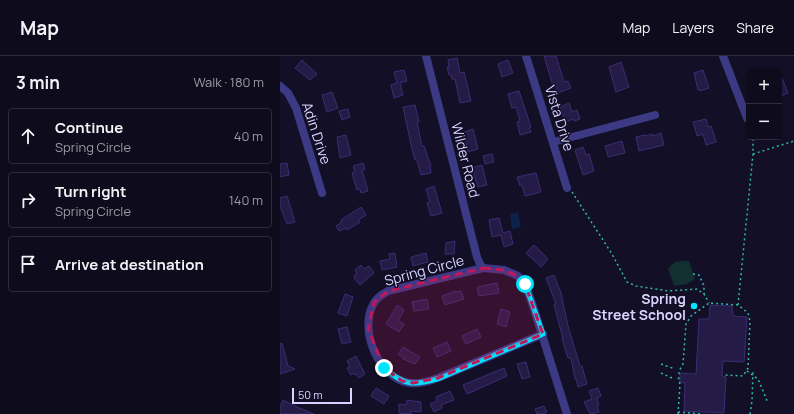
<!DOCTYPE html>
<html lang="en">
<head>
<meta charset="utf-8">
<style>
	:root { --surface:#0e0b1c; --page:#1c1929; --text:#f1f3f6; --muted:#9b9ba3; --line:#2e2b3b }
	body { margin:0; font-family:Manrope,sans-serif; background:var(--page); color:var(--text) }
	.controls { position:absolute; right:12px; top:12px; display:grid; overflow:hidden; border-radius:4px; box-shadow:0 4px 16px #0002 }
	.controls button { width:36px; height:36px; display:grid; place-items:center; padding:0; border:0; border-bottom:1px solid var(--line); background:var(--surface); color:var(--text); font:20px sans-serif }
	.scale { position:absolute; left:12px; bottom:10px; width:60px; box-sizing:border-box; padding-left:4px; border:2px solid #d9d4ff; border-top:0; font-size:11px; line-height:14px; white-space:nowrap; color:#d9d4ff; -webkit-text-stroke:3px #130f26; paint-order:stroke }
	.stop { position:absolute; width:12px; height:12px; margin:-9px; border:3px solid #00e5ff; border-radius:50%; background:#fff }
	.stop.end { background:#00e5ff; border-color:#fff; box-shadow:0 1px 4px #0008 }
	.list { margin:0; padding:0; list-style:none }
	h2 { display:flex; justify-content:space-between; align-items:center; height:52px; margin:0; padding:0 16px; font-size:17px }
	h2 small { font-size:13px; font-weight:400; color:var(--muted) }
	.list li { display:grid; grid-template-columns:26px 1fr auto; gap:12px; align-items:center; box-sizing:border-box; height:56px; margin:0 8px 8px; padding:0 8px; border:1px solid var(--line); border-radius:4px }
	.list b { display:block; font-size:15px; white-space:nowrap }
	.list p { margin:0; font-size:13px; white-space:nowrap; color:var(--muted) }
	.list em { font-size:13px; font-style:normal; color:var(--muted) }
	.icon { flex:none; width:22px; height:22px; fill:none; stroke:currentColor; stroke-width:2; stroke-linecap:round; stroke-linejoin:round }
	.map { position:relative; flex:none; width:514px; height:358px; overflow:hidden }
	header { display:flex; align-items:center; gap:24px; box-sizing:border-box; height:56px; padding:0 20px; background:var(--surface); border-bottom:1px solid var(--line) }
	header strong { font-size:19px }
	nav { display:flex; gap:22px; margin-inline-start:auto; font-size:14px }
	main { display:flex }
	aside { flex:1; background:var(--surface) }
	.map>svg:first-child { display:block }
</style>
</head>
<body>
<header>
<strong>Map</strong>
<nav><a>Map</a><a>Layers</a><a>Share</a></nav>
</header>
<main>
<aside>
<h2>3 min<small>Walk · 180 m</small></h2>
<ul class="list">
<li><svg class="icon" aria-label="ahead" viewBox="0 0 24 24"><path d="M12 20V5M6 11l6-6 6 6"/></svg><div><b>Continue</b><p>Spring Circle</p></div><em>40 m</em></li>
<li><svg class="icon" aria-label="right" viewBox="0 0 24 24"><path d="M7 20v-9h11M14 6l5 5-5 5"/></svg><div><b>Turn right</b><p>Spring Circle</p></div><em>140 m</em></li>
<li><svg class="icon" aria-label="arrive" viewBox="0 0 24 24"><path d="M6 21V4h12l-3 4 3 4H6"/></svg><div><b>Arrive at destination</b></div></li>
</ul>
</aside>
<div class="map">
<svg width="514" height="358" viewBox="0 0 514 358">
	<rect width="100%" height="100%" fill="#130f26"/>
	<path fill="#12302f" d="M402,205H409L415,223L407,228L394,230L388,212L395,206Z"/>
	<path fill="#0c2248" d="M238,156L241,171L232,173L230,158Z"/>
	<g fill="#241b47" stroke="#3b2d73">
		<path d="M264,0H276L284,26L288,25L291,32L278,37L275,29L273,30Z"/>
		<path d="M177,2L180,17L184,16L191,45L180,47L175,23H172L171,19H169L167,11H169L168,4Z"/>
		<path d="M22,4L37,18L30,24L15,12Z"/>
		<path d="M228,4L233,17L222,21L218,8Z"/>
		<path d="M341,6L349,31L336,36L329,11Z"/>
		<path d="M124,14L127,25L120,27L123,39L114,42L111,29L117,27L114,16Z"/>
		<path d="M423,14L429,32L420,35V33L418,34L414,17Z"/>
		<path d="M499,15L508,37L499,41Z"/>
		<path d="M239,35L251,71L249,72L251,76L240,79L237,66L240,65L236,51L232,52L228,38Z"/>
		<path d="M52,36L58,52L47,56L42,39Z"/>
		<path d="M289,47L292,56L297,54L300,63L294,65V63L286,66L280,51Z"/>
		<path d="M135,49L139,66H137L142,90H144L151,110L150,111L151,117L141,119L137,104H135L132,93L123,51Z"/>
		<path d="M68,53L70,61L62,64L59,55Z"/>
		<path d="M426,63L428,71L431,70L436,86L426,89L423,78L417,80L413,66Z"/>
		<path d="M193,73L198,93L188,96L184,76Z"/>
		<path d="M381,77L384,89L359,95L356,81L365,79L366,80L372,78L373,80Z"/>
		<path d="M66,79L71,99L60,102L57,81Z"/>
		<path d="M342,85L345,97L328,101L325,90Z"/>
		<path d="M303,91L306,99L309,98L314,115L303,119L295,94Z"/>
		<path d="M212,98L214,106L205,108L203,100Z"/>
		<path d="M7,107L9,119L0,121V108Z"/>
		<path d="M83,107L85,113L82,114L88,135L81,137L80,133L77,134L72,117L75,116L73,110Z"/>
		<path d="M202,109L207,129L198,131L192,112Z"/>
		<path d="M256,117L261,136L245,140L242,129L240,130L237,121Z"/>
		<path d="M154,130L162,157L151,160L147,147L150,146L146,133Z"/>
		<path d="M7,140L15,166L7,168L0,150V142Z"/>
		<path d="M81,151L86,159L78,164L80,166L67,174L65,172L59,175L56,170L62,166L61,164Z"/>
		<path d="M219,162L223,177L230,175L233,188L224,191L221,179L212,181L209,164Z"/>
		<path d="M175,185L174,198H165L166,187Z"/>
		<path d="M254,189L268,203L261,211L246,197Z"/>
		<path d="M115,197L117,211L102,214L100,205L110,203L109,198Z"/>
		<path d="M146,197L148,206L133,210L131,201Z"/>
		<path d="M81,209L84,213L89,210L94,217L80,229L74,222L75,221L74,220L77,217L75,214Z"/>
		<path d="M274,219L281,237L288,270L300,310H302L307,328L298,331L296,323H295L291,302H288L282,283H283L274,248H276L266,222Z"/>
		<path d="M217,227L219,237L199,240L197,231Z"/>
		<path d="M176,235V236L181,235L184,243L165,249L162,240Z"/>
		<path d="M65,238L73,241L67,260L58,257Z"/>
		<path d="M147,243L149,253L134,255L132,246Z"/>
		<path d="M117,249L124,254L118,265L124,268L119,276L106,268Z"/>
		<path d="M430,249L452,250L453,260L467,261L464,306L443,305L442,320L446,321L444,357L404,355L405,327L400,326V317L416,318L419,263H429Z"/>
		<path d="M221,253L230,256L226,271L217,268Z"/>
		<path d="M67,271L71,286L62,288L58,273Z"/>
		<path d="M197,273L201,281L186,288L182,280Z"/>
		<path d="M167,286L171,295L157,301L153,292Z"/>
		<path d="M2,287L8,310L15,313L0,318V288Z"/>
		<path d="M123,291L140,301L135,308L123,303L124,302L118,298Z"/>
		<path d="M76,300L85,318L79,322L76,318L75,319L74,317L71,319L67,312L70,310L67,305Z"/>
		<path d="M246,306L250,321L242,323L237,308Z"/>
		<path d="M224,312L227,320L187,338L183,329Z"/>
		<path d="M96,332L109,340L104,348L91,340Z"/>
		<path d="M318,332L321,340L317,342L319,349L317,350L319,356L310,358L304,346L312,343L309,335Z"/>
		<path d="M170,335L174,344L161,349L162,352L154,356L150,348L157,345L156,341Z"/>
		<path d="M3,344L17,351L34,358H0V351Z"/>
		<path d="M127,344L141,346V356L131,355V358L119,357V348L126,349Z"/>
		<path d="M264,350L267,356L263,358H257L255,353Z"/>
	</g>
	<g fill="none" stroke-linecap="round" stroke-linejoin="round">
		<g stroke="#2fb8b0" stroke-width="1.5" stroke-dasharray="2 3" stroke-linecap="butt">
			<path d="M473,98L514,85"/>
			<path d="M292,136L332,198L347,226L356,230L388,235L417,233L424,238L429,247"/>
			<path d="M413,218L419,219L424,230V238"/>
			<path d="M458,249L473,98V81"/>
			<path d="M381,308L395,313"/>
			<path d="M467,315L478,323L488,347"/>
			<path d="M381,317L394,323"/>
			<path d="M398,356L423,358"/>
			<path d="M398,358L400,328C397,321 399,314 403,308L406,268L411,260L429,247L458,249L468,257L470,265L468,312L463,320L445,319"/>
			<path d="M470,358L472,345L473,316"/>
		</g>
		<g stroke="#3d3a85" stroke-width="8">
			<path d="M146,0L197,201L200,208L203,212"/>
			<path d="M246,0L287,132"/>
			<path d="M443,0L467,62"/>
			<path d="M0,30L8,37L16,52L42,137"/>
			<path d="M273,86L375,59"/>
			<path d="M263,278L158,322C147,326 134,330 122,325C96,315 79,271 94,247C97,241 103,238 108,235L203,212L224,214L238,220L245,228L252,247L287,358"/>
		</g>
	</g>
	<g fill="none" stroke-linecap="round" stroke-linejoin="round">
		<path stroke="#00e5ff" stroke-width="5" d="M104,312C125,330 134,330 160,322L263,278L245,228"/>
	</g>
	<path fill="#c2185b" fill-opacity="0.2" stroke="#c2185b" stroke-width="3" stroke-dasharray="8 5" stroke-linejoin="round" d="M203,212L224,214L238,220L245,228L263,278L158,322L133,327L122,325L104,312L88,273L94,246L108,235Z"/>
	<circle fill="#00e5ff" stroke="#130f26" stroke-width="1.5" cx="414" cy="250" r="4"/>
	<g text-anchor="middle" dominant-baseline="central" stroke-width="3" stroke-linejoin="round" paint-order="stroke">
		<g font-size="14" fill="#d9d4ff" stroke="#130f26">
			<text transform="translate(280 62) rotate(73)">Vista Drive</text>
			<text transform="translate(37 77) rotate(72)">Adin Drive</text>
			<text transform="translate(186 104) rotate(76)">Wilder Road</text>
			<text transform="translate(144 214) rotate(-15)">Spring Circle</text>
		</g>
		<g font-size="14" font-weight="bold" fill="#d9d4ff" stroke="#130f26" text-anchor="end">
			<text x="406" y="242">Spring<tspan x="406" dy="16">Street School</tspan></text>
		</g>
	</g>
</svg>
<div class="controls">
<button>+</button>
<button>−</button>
</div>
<div class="scale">50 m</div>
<div class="stop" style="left:245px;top:228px"></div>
<div class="stop end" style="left:104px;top:312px"></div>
</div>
</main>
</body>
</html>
